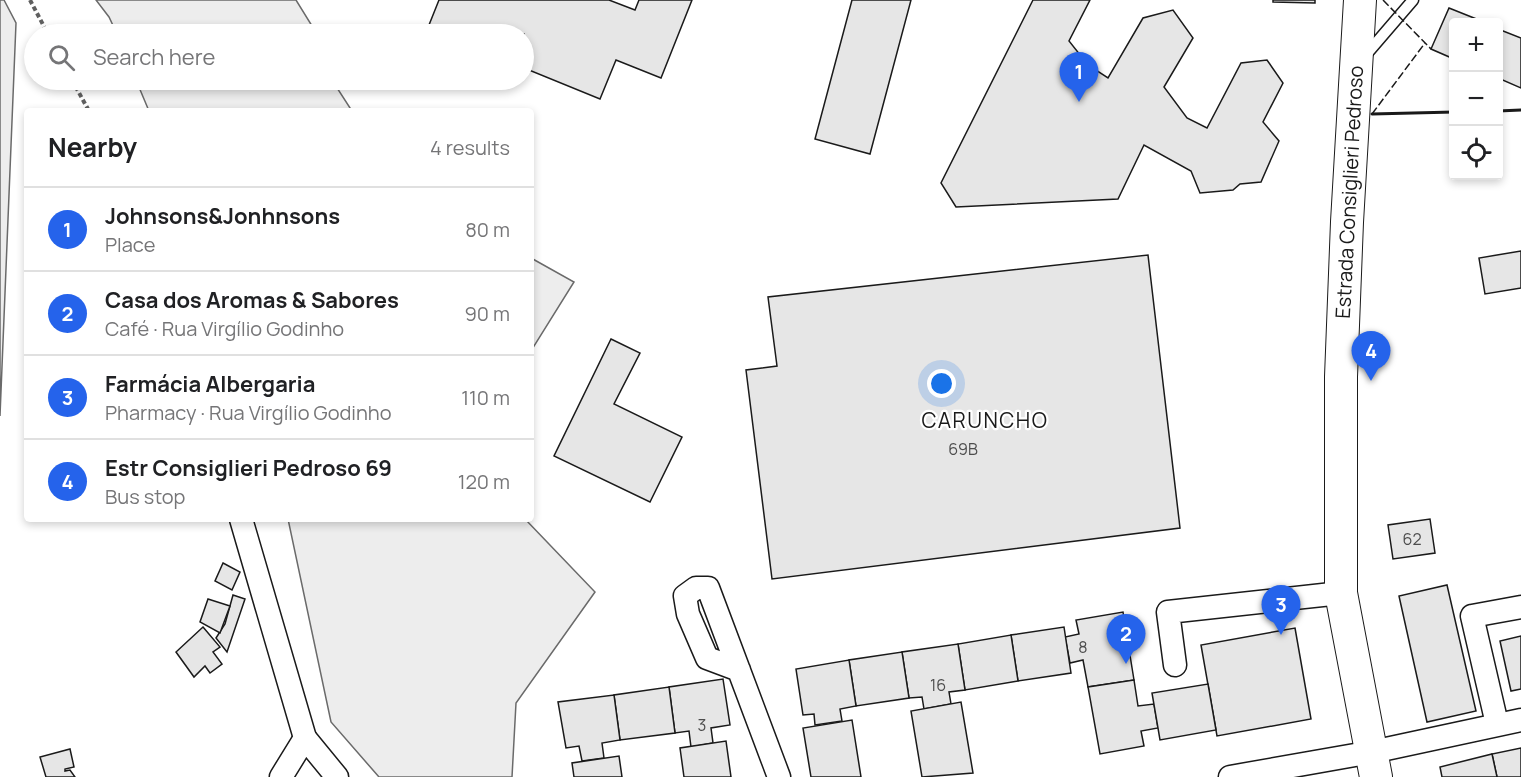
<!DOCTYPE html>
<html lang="en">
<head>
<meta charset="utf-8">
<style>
	:root { --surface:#fff; --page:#f6f6f6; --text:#202124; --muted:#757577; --line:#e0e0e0; --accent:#2563eb }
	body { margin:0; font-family:Manrope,sans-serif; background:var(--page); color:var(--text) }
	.controls { position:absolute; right:18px; top:18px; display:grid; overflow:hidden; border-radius:6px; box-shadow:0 3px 9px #0003 }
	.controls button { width:54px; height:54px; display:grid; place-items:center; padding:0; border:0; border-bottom:2px solid var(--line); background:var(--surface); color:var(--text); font:30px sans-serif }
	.you { position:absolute; left:942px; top:384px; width:21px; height:21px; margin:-15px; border:4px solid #fff; border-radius:50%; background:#1a73e8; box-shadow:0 0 0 9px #1a73e833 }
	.badge { display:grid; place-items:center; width:39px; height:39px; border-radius:50%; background:var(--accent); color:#fff; font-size:20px; font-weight:700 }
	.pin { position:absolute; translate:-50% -50px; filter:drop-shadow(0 2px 3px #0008) }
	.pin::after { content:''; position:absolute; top:32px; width:21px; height:18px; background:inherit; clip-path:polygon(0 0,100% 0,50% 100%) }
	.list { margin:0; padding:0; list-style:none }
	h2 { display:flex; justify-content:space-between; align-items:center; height:78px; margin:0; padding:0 24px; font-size:26px }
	h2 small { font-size:20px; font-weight:400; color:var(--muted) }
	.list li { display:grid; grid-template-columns:39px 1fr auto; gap:18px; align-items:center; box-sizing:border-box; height:84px; padding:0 24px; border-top:2px solid var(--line) }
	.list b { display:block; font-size:22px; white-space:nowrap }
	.list p { margin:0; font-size:20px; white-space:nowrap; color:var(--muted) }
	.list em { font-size:20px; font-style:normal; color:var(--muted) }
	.icon { flex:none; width:33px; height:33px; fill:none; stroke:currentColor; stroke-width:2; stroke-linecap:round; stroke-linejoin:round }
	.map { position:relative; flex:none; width:1521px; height:777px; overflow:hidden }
	.search { position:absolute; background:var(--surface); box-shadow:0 3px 9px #0003; left:24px; top:24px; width:510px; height:66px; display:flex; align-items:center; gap:15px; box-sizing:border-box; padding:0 21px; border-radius:33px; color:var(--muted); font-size:22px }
	.panel { position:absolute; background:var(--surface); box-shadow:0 3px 9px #0003; left:24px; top:108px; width:510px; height:414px; border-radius:6px }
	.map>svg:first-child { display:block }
</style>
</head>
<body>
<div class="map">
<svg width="1521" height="777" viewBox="0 0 1521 777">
	<rect width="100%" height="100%" fill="#fff"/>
	<g fill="#ededed" stroke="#6a6a6a" stroke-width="1.5">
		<path d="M0,0H4L16,23L0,416Z"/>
		<path d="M96,0H296L317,34H117L109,17Z"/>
		<path d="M136,80H332L352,111H149Z"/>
		<path d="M531,258L574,282L531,351Z"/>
		<path d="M288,519H525L595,592L516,703L512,777H379L331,722Z"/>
	</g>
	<g fill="#e6e6e6" stroke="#1a1a1a" stroke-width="1.5">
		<path d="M439,0H609L635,10L639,0H692L661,78L616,60L600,99L524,68V34H440L427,30Z"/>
		<path d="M852,0H911L870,154L815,139Z"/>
		<path d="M1033,0H1090L1069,41L1088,65L1108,78L1143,18L1173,10L1193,38L1164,87L1187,118L1207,128L1241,63L1267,60L1283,83L1263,122L1279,141L1261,182L1240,184L1233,190L1200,193L1191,171L1144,145L1118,199L956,207L941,183Z"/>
		<path d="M1273,0H1315V3L1273,2Z"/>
		<path d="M1449,8L1484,22H1454V59L1431,49Z"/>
		<path d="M1498,29L1521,38V88L1498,78Z"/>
		<path d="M1521,251V288L1485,294L1479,258Z"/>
		<path d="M1148,255L1180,528L772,579L746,370L777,366L768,297Z"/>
		<path d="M611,339L640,353L614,404L682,437L650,502L554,456Z"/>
		<path d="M1430,519L1435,553L1393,559L1388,525Z"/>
		<path d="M223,563L240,572L232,590L215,581Z"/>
		<path d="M1447,585L1476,711L1427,722L1399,596Z"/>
		<path d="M233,595L245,599L227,652L216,638L225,624Z"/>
		<path d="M208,599L230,606L220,633L200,622Z"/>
		<path d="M1123,612L1134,680L1088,687L1083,660L1070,663L1065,637L1079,634L1076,620Z"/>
		<path d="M203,627L220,647L213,652L222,664L210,673L205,666L194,677L176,652Z"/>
		<path d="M1064,627L1071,673L1018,681L1011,635Z"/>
		<path d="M1295,628L1311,719L1217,736L1201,645Z"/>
		<path d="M1011,635L1018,681L965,690L958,644Z"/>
		<path d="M1521,636V689L1511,691L1500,641Z"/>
		<path d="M958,644L965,690L949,692L951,704L924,709L922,697L909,698L902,652Z"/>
		<path d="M902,652L909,698L856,706L849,660Z"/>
		<path d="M849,660L856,706L840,709L842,721L815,725L814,714L803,715L796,669Z"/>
		<path d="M723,679L730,725L711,728L713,743L691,747L689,731L675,733L669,687Z"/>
		<path d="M1134,680L1138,706L1154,704L1158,728L1141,731L1144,746L1100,754L1088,687Z"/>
		<path d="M1208,684L1216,730L1160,740L1152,693Z"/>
		<path d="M669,687L675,733L620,740L614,695Z"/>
		<path d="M614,695L620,740L602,743L604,758L582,761L579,746L566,748L558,702Z"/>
		<path d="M961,702L973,773L922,777L911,711Z"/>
		<path d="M852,720L861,777H811L803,728Z"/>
		<path d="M726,741L731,777H684L680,748Z"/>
		<path d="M1521,748V777H1497L1492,754Z"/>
		<path d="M70,749L74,767L65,769V771L70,770L75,777H46L40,757Z"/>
		<path d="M1492,754L1497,777H1442L1440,767Z"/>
		<path d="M619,756L622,777H574L572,763Z"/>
	</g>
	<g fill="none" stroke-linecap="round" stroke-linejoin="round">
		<g stroke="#1a1a1a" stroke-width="13">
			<path id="lane" d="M1364,57L1413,0"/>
		</g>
		<g stroke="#1a1a1a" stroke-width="25">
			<g id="street">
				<path d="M241,519L305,738"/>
				<path d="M1175,665L1168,612L1341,593"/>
				<path d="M739,670L707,658L688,614L685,596L696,588H708L779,777"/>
				<path d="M1497,724L1472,616L1521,607"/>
				<path d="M281,777L305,738L337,777"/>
				<path d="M1230,777L1372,752L1521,720"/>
			</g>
		</g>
		<g stroke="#1a1a1a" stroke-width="34">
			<path id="secondary" d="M1360,0L1347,222L1341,377V593L1376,777"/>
		</g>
		<g stroke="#5f5f5f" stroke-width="4" stroke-dasharray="4.5 3" stroke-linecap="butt">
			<path d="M30,0L48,34"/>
			<path d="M72,80L89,111"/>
		</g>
		<use href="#lane" stroke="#fff" stroke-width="10"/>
		<use href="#street" stroke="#fff" stroke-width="22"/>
		<use href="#secondary" stroke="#fff" stroke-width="32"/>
		<g stroke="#1a1a1a" stroke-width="1.5" stroke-dasharray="8 3" stroke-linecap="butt">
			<path d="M1383,0L1431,49"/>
			<path d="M1372,114L1425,43"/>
		</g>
		<g stroke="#1a1a1a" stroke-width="3">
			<path d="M1498,111L1521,110"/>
			<path d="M1372,114L1454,112"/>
		</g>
	</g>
	<g text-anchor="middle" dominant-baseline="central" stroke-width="4.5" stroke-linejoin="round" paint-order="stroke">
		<g font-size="16" fill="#4d4d4d">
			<text x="963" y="449">69B</text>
			<text x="1412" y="539">62</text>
			<text x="1083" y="647">8</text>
			<text x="938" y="685">16</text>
			<text x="702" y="725">3</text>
		</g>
		<g font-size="20" fill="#1a1a1a" stroke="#fff">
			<text transform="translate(1349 192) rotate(-87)">Estrada Consiglieri Pedroso</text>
		</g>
		<g font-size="21" letter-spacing="1.5" fill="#1a1a1a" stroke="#fff">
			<text x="985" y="420">CARUNCHO</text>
		</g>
	</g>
</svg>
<div class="controls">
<button>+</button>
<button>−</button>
<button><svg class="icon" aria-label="locate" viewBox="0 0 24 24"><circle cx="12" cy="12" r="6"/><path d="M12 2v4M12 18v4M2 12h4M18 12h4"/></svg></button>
</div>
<div class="you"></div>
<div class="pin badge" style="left:1079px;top:102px">1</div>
<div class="pin badge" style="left:1126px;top:664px">2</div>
<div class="pin badge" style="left:1281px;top:635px">3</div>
<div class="pin badge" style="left:1371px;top:381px">4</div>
<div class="search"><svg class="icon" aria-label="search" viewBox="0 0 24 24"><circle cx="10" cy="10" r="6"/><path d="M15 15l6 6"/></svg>Search here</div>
<section class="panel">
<h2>Nearby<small>4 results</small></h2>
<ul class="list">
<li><span class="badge">1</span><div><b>Johnsons&amp;Jonhnsons</b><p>Place</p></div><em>80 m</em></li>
<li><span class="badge">2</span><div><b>Casa dos Aromas &amp; Sabores</b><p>Café · Rua Virgílio Godinho</p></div><em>90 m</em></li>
<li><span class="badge">3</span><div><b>Farmácia Albergaria</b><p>Pharmacy · Rua Virgílio Godinho</p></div><em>110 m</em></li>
<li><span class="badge">4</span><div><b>Estr Consiglieri Pedroso 69</b><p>Bus stop</p></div><em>120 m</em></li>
</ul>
</section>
</div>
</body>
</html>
